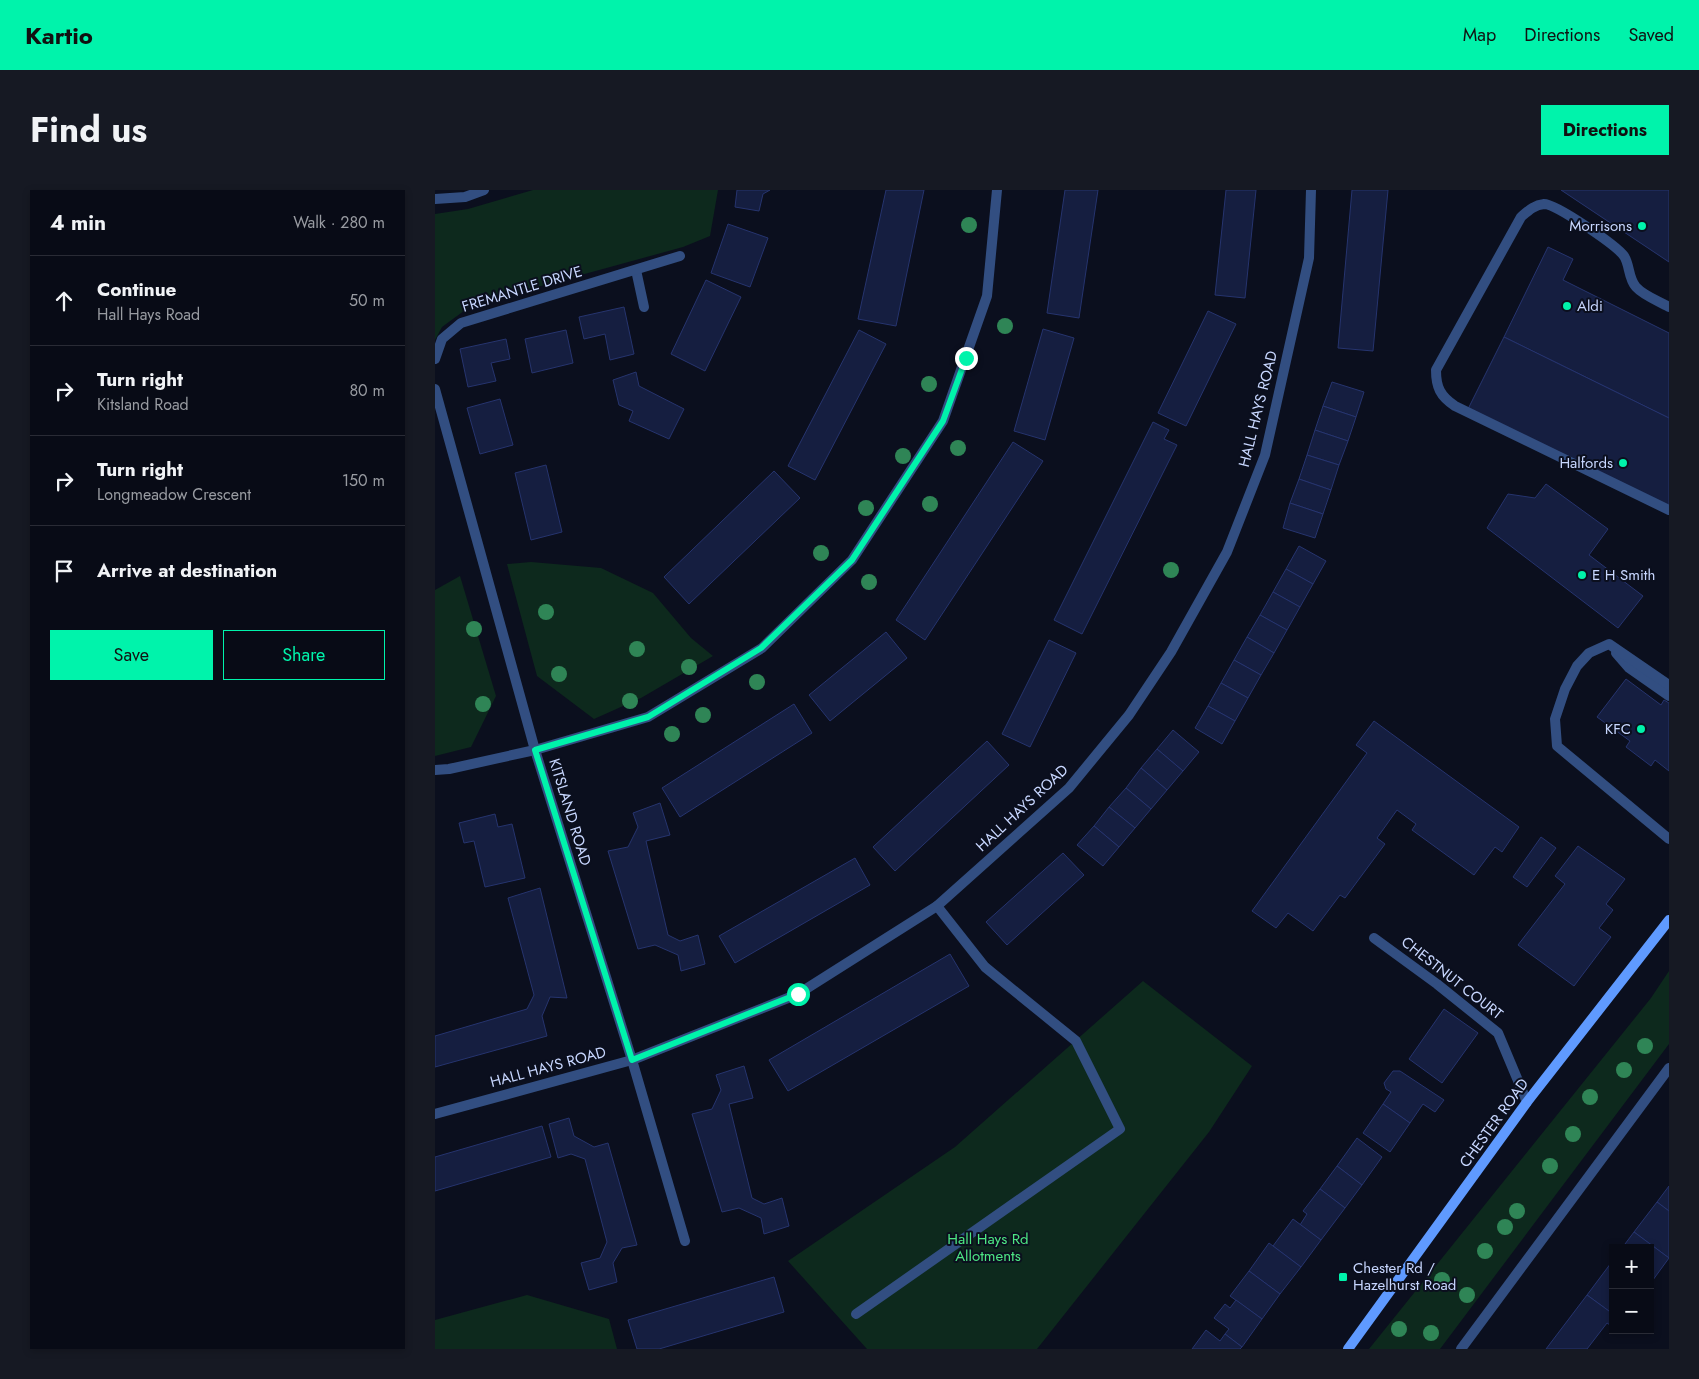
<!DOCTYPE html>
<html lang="en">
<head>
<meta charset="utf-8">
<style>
	:root { --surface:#080b16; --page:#161923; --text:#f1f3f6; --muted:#989ba1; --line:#292b35; --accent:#00f3ab }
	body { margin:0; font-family:Jost,sans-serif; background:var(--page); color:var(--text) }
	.controls { position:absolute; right:15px; bottom:15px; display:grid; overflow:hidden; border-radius:0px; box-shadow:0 2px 8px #0003 }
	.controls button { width:45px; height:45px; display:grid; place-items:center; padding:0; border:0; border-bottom:1px solid var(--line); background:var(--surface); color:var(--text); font:25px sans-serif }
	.stop { position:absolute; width:15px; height:15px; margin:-11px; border:4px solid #00f3ab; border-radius:50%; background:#fff }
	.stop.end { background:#00f3ab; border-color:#fff; box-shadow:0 1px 5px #0008 }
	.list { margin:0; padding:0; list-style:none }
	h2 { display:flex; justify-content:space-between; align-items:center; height:65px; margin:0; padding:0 20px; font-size:21px }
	h2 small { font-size:16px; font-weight:400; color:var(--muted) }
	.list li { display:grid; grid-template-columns:32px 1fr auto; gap:15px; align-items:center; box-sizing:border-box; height:90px; padding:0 20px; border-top:1px solid var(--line) }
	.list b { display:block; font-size:19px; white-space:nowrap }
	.list p { margin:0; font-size:16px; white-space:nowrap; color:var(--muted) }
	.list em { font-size:16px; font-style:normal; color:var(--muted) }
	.actions { display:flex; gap:10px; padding:15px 20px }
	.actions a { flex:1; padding:11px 0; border:1px solid var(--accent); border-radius:0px; text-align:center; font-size:18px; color:var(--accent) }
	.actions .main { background:var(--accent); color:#111 }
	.icon { flex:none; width:28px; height:28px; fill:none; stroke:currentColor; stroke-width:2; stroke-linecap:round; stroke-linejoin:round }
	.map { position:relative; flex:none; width:1234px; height:1159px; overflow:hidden; border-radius:0px }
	header { display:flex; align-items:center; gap:30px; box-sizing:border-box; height:70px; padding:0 25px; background:var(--accent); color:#111 }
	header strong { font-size:24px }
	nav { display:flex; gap:28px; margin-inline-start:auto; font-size:18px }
	.intro { display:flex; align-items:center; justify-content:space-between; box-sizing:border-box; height:120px; padding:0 30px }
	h1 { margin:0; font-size:35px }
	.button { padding:12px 22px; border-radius:0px; background:var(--accent); color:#111; font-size:18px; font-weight:700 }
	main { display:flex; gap:30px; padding:0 30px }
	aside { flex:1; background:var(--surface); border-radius:0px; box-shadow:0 2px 8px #0003 }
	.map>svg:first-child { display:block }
</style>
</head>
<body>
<header>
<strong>Kartio</strong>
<nav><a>Map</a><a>Directions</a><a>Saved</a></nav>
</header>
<div class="intro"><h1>Find us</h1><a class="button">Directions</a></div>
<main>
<aside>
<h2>4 min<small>Walk · 280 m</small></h2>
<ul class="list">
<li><svg class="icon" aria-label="ahead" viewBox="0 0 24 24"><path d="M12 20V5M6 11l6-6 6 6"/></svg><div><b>Continue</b><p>Hall Hays Road</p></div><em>50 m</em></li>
<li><svg class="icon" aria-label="right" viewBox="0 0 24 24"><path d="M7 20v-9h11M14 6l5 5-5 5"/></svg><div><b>Turn right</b><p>Kitsland Road</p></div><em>80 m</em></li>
<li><svg class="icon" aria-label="right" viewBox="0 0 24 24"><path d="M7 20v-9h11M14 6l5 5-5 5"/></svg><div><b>Turn right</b><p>Longmeadow Crescent</p></div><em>150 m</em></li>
<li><svg class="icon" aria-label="arrive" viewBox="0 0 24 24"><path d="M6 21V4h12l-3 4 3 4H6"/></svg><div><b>Arrive at destination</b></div></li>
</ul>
<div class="actions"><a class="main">Save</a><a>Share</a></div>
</aside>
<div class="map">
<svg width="1234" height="1159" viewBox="0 0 1234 1159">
	<rect width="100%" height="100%" fill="#0b0f1e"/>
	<g fill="#0d291d">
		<path d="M98,0H283L275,46L248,57L37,115L7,137L0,150V24L33,19Z"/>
		<path d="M96,372L166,378L218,403L256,448L278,466L206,508L159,529L102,486L72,374Z"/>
		<path d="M25,386L61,506L36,557L0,566V400Z"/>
		<path d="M1234,781V854L1005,1159H934L1216,808Z"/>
		<path d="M708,791L817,876L774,942L602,1159H432L353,1071L520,957Z"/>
		<path d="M92,1105L174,1129L182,1159H0V1130Z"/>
	</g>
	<g fill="#151e40" stroke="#26346e">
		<path d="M302,0H335L328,4L324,21L300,17Z"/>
		<path d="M451,0H489L461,136L423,129Z"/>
		<path d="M630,0H663L644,128L612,123Z"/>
		<path d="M791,0H821L810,108L780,105Z"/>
		<path d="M917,0H953L938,161L903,158Z"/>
		<path d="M1126,0H1234V72Z"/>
		<path d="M293,34L333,48L315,97L276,83Z"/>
		<path d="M1113,57L1138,69L1128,90L1234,143V228L1069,147Z"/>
		<path d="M271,90L306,107L270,181L236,164Z"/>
		<path d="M189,117L199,164L175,170L170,144L149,149L144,127Z"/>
		<path d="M773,121L801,134L751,236L723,223Z"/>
		<path d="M608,139L639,148L610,250L579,241Z"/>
		<path d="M131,140L138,173L97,183L90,149Z"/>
		<path d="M424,140L451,154L380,290L353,276Z"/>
		<path d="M1069,147L1234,228V318L1033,219Z"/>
		<path d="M71,149L75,169L56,173L61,191L33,197L25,159Z"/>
		<path d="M201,182L204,196L249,219L234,249L194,231L198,221L184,215L178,190Z"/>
		<path d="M897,192L929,202L921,227L888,216Z"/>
		<path d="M65,209L78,255L45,264L32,218Z"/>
		<path d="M888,216L921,227L913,251L880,240Z"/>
		<path d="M718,232L734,240L729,249L742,255L647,444L619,430Z"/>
		<path d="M880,240L913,251L904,275L872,265Z"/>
		<path d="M578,252L608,271L490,450L461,430Z"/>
		<path d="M872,265L904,275L896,300L864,289Z"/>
		<path d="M111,275L127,342L96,350L80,283Z"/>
		<path d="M339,281L365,308L254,414L229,387Z"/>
		<path d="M864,289L896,300L888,324L855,313Z"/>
		<path d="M1111,294L1173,339L1154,365L1208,406L1183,438L1052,338L1073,304L1100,308Z"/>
		<path d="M855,313L888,324L880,348L848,338Z"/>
		<path d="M864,356L891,371L878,394L851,379Z"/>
		<path d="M851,379L878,394L865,417L838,402Z"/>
		<path d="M838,402L865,417L852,440L825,425Z"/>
		<path d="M825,425L852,440L839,463L812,447Z"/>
		<path d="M451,442L472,468L395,531L374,505Z"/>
		<path d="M812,447L839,463L826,485L799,470Z"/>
		<path d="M614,450L641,463L595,557L567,544Z"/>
		<path d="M799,470L826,485L813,508L786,493Z"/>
		<path d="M1191,489L1226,515L1229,510L1234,513V581L1220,570L1216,576L1191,557L1195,551L1162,527Z"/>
		<path d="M786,493L813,508L800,531L773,516Z"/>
		<path d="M359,514L377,543L245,627L227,598Z"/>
		<path d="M773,516L800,531L787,554L760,538Z"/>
		<path d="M939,531L1084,637L1067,662L1060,657L1039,685L977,640L981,634L962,620L942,648L950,654L910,708L905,705L878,741L853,723L841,738L817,721L932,563L921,555Z"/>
		<path d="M738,540L764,562L748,581L722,559Z"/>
		<path d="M552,551L574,575L460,681L438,657Z"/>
		<path d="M722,559L748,581L732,600L706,578Z"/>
		<path d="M706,578L732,600L716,619L691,598Z"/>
		<path d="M691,598L716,619L700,638L674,617Z"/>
		<path d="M225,613L235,645L211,651L233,745L245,751L263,745L270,774L246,781L243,765L220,755L203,759L173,661L193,657L203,637L198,623Z"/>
		<path d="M674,617L700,638L684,657L659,636Z"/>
		<path d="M60,624L63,637L77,634L90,688L50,697L39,651L29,653L24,633Z"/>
		<path d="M659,636L684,657L668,676L642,655Z"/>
		<path d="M1106,647L1121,658L1092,697L1078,687Z"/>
		<path d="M1143,656L1190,689L1171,714L1178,720L1164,738L1176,747L1139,796L1083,755L1130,694L1120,686Z"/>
		<path d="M628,663L649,685L572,755L551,732Z"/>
		<path d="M420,668L435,695L300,773L284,746Z"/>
		<path d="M105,698L132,808L115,807L107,826L112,846L0,877V846L92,819L99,805L73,708Z"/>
		<path d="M515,764L534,796L353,901L334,870Z"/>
		<path d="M1009,819L1043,843L1007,893L974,869Z"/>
		<path d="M309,876L318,908L294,914L317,1008L329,1014L347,1008L354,1036L329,1044L326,1028L304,1018L287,1022L257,924L277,919L286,900L281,885Z"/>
		<path d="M958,881H965L1009,910L1000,922L988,914L975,933L948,914L956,902L951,899L949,893Z"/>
		<path d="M948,914L975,933L955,962L928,943Z"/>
		<path d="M134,928L139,946L159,957L173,953L202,1055L187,1058L178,1073L182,1092L154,1100L146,1073L165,1068L172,1052L150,969L136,964L123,968L114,934Z"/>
		<path d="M107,936L116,967L0,1001V967Z"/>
		<path d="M922,948L947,967L927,995L902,976Z"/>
		<path d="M902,976L927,995L910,1018L885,999Z"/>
		<path d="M1234,996V1021L1222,1012Z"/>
		<path d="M885,999L910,1018L886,1050L865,1035L872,1024L868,1021Z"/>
		<path d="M1222,1012L1234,1021V1068L1199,1042Z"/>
		<path d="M858,1029L886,1050L866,1077L838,1056Z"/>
		<path d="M1199,1042L1234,1068L1215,1094V1058H1187Z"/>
		<path d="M834,1053L866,1077L845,1104L814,1081Z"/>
		<path d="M1176,1073L1178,1075V1124L1152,1105Z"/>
		<path d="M814,1081L845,1104L827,1129L795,1106Z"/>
		<path d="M339,1087L349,1122L224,1159H202L193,1130Z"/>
		<path d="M1152,1105L1178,1124V1137L1172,1133L1152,1159H1111Z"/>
		<path d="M801,1110L827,1129L807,1157L790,1144L794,1139L779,1128L790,1114L795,1118Z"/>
		<path d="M771,1140L785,1151L790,1144L807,1157L805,1159H757Z"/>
	</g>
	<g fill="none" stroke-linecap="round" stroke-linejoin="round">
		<g stroke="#324e81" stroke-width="10">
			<path d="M1234,117C1224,111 1209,106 1201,97C1193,88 1195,75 1189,66C1181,55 1121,14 1109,14C1099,15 1093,21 1086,27L1001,180C1001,197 1005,206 1020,216L1234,320"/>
			<path d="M1181,463L1194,478L1234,506"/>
			<path d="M1234,495L1174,454L1154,463L1142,476L1130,499L1120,529L1122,556L1234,649"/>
			<path d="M421,1124L685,939L641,851L550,777L502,716"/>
		</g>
		<g stroke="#324e81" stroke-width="10">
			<path d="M0,9L30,7L49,0"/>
			<path d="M201,80L209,117"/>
			<path d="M0,169L7,149L26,133L245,66"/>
			<path d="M0,199L100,560L197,870L250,1051"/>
			<path d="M0,580L14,579L100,560L213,527L327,458L417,370L508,231L552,106L562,0"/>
			<path d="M939,748L1002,794L1063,843L1092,912"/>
			<path d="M0,924L197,870L363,804L502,716L634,598L694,525L736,462L792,362L830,265L874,68L876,0"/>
			<path d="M1026,1159L1234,878"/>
		</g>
		<path stroke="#5f9aff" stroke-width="10" d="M913,1159L1092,912L1234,730"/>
	</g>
	<g fill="#2f8556">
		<circle cx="534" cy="35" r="8"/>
		<circle cx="570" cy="136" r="8"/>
		<circle cx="494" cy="194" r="8"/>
		<circle cx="523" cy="258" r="8"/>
		<circle cx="468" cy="266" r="8"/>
		<circle cx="495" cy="314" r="8"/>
		<circle cx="431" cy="318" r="8"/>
		<circle cx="386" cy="363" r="8"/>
		<circle cx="736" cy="380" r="8"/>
		<circle cx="434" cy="392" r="8"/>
		<circle cx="111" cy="422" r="8"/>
		<circle cx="39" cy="439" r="8"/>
		<circle cx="202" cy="459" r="8"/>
		<circle cx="254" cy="477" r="8"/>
		<circle cx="124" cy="484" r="8"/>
		<circle cx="322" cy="492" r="8"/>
		<circle cx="195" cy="511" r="8"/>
		<circle cx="48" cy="514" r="8"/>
		<circle cx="268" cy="525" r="8"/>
		<circle cx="237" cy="544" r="8"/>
		<circle cx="1210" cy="856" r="8"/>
		<circle cx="1189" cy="880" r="8"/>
		<circle cx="1155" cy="907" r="8"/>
		<circle cx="1138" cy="944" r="8"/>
		<circle cx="1115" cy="976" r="8"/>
		<circle cx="1082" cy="1021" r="8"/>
		<circle cx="1070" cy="1037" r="8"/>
		<circle cx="1050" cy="1061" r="8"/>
		<circle cx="1007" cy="1090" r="8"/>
		<circle cx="1032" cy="1105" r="8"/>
		<circle cx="964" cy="1139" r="8"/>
		<circle cx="996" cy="1143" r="8"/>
	</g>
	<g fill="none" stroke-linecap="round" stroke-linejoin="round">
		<path stroke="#00f3ab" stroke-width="6" d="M363,804L197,870L100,560L213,527L326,458L417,370L508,231L531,168"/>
	</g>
	<g fill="#00f3ab" stroke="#0b0f1e" stroke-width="2">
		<circle cx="1207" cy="36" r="5"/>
		<circle cx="1132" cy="116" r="5"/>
		<circle cx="1188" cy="273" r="5"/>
		<circle cx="1147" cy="385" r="5"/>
		<circle cx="1206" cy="539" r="5"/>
		<rect x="903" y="1082" width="10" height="10" rx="2.5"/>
	</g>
	<g text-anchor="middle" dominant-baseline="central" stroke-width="4" stroke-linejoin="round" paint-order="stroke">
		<g font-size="15" fill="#c8d7ff" stroke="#0b0f1e" text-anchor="end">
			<text x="1197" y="36">Morrisons</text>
			<text x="1142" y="116" text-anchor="start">Aldi</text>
			<text x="1178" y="273">Halfords</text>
			<text x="1157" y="385" text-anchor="start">E H Smith</text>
			<text x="1196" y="539">KFC</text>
			<text x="918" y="1078" text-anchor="start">Chester Rd /<tspan x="918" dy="17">Hazelhurst Road</tspan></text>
		</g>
		<g font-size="15" fill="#c8d7ff" stroke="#0b0f1e">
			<text transform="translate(87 99) rotate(-17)">FREMANTLE DRIVE</text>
			<text transform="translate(823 219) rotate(-76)">HALL HAYS ROAD</text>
			<text transform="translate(587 618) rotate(-43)">HALL HAYS ROAD</text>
			<text transform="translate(135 622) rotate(73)">KITSLAND ROAD</text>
			<text transform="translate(1017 788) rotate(38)">CHESTNUT COURT</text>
			<text transform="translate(113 877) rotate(-15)">HALL HAYS ROAD</text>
			<text transform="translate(1059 933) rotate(-54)">CHESTER ROAD</text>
		</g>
		<g font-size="15" fill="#4de683" stroke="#0b0f1e">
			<text x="553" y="1049">Hall Hays Rd<tspan x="553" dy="17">Allotments</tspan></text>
		</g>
	</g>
</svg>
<div class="controls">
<button>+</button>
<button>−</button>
</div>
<div class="stop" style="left:363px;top:804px"></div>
<div class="stop end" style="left:531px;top:168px"></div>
</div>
</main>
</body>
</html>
